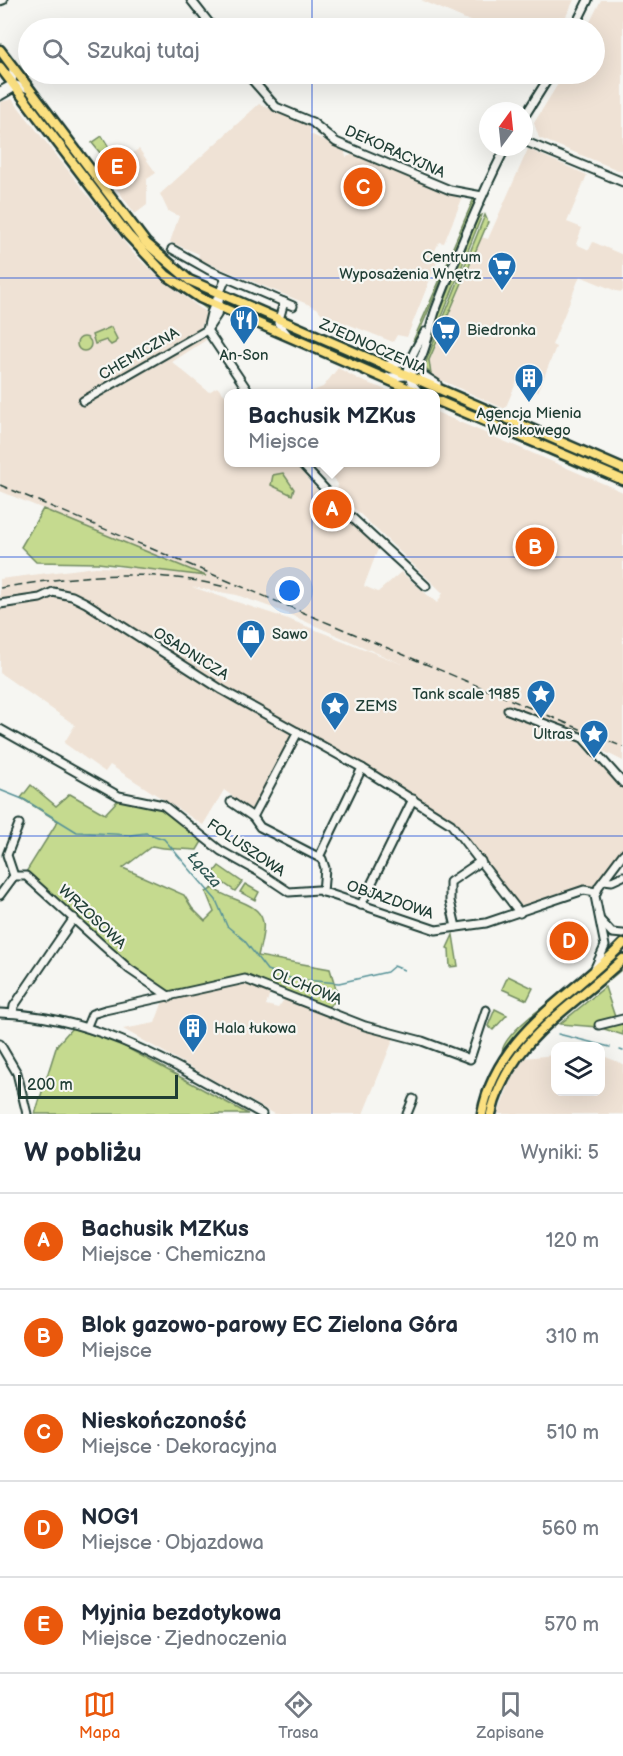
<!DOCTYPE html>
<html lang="pl">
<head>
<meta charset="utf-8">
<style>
	:root { --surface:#fff; --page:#f2f2f3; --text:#1f2937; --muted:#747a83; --line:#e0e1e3; --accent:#ea580c }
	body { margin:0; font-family:"Balsamiq Sans",sans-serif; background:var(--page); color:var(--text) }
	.controls { position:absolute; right:18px; bottom:18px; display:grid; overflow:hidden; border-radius:12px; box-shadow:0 6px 24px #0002 }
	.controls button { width:54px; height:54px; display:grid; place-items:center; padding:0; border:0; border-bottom:2px solid var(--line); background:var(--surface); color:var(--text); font:30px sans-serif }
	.compass { position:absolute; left:479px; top:102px; width:54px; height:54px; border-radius:50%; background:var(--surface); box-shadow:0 6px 24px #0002; rotate:15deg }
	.scale { position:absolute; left:18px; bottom:15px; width:160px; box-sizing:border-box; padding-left:6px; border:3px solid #1f3d34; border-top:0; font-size:16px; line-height:21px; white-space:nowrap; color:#1f3d34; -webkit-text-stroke:4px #f6f6f2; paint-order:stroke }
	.you { position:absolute; left:290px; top:591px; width:21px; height:21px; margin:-15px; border:4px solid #fff; border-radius:50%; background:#1a73e8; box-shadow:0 0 0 9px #1a73e833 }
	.badge { display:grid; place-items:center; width:39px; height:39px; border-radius:50%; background:var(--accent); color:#fff; font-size:20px; font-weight:700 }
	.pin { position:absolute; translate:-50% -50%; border:3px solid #fff; box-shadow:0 2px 6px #0006 }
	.popup { position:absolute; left:224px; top:389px; width:216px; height:78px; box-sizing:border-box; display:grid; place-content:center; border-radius:12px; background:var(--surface); filter:drop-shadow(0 2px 4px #0005); font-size:20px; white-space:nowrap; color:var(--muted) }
	.popup b { font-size:22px; color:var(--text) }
	.popup::after { content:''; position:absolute; left:50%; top:100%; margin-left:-12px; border:12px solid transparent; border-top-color:var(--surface) }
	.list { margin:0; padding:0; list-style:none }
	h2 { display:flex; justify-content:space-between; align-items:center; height:78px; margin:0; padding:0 24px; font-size:26px }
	h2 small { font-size:20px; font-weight:400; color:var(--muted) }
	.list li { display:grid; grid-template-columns:39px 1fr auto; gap:18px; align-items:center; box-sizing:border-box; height:96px; padding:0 24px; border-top:2px solid var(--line) }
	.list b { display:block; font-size:22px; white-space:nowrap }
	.list p { margin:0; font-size:20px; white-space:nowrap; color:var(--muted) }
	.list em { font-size:20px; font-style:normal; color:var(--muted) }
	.icon { flex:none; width:33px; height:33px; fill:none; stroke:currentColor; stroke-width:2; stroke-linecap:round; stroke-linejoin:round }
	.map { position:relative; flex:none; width:623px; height:1114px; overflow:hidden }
	.search { position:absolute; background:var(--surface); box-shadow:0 6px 24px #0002; left:18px; right:18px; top:18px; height:66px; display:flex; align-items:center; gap:15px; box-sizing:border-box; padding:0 21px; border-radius:33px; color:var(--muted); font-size:22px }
	.sheet { height:558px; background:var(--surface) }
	nav { display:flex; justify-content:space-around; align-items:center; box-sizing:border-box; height:84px; border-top:2px solid var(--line); background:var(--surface); font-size:16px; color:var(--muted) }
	nav a { display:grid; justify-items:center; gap:3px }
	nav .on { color:var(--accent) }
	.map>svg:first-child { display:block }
</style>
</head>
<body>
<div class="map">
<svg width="623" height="1114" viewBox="0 0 623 1114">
	<rect width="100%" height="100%" fill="#f6f6f2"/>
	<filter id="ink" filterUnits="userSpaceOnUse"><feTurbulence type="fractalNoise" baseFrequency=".0167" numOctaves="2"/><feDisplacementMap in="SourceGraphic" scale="12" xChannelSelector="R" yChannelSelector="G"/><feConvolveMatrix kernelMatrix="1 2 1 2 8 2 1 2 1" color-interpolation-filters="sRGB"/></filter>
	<g filter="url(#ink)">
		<g fill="#efe2d5" fill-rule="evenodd">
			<path d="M421,0H574L560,28H486Z"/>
			<path d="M601,0H623V172L539,138L534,123L564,74H594V28H587Z"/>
			<path d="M12,99L133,253L157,276L208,314L199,330L206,340L172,362L209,392L217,387L226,396L228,395V462L294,463L319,492L378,549L364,586L378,592L401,572L437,603L443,593L337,492L338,484L321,463L436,462V412L623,492V761L583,741L579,743L623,789V852L594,886L521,912L452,824L298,733L258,815L224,790L203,825L110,765L105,772L64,743L75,725L0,673V579L96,567L163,569L203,575L0,491V102ZM192,587L237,595L284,612L402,664L288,619Z"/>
			<path d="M259,104L313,127L310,134L344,149L346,157L355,154L462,199L444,243L439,242L431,259L437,262L407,337L397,335L393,342L322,314L317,308L198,259L199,254L170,242L179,216L168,211L160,194Z"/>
			<path d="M139,149L156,173L147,179V205L135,214L104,171Z"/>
			<path d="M528,149L587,175L567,222L582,228L576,244L589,250L593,242L623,255V290L622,292L616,291L580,276L552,345L556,347L538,392L516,383L505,409L432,376L427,371V362L481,237L488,239Z"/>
			<path d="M338,368L362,381L395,393H308L323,387Z"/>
			<path d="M245,979L272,987L266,1005L278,1008L288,994L395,1035L363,1114H274L123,1029L155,1023L163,1001Z"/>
			<path d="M555,1055L556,1092H600L601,1055L623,1064V1114H498L512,1077L524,1058Z"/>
		</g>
		<g fill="#c5da8f" stroke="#728c62" stroke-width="1.5">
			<path d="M102,136L110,149L101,154L92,143Z"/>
			<path d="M474,198L476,201L451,256V252Z"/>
			<path d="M482,215L428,352L426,348L478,217Z"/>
			<path d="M485,215L488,222L429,360L431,375L425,367L427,359Z"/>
			<path d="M112,219L155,270L205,303L208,310L148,265Z"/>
			<path d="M451,258L417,337L413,341L449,259Z"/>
			<path d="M111,327L117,339L115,343L111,345L106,340L95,344L92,335Z"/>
			<path d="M297,332L397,375L296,334Z"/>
			<circle cx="84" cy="344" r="7"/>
			<path d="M436,403L593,471L591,473L436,406Z"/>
			<path d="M504,422L597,461L595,466L508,425Z"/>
			<path d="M283,473L294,489L292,495L271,485L273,475Z"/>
			<path d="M43,509L206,576L98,563L36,562L21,547Z"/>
			<path d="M31,785L56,806L70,794L105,814L119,799L158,805L203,840L197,850C181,848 168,850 152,846L123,868L184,895L192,908L205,921L214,912L206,892L213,888C226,900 259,901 263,922C265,931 260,946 258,956L330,969L339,999L326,1008L241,981L163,1001L159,989L120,959L68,908L26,872L58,821L21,798Z"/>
			<path d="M219,866L242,882L235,891L212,875Z"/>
			<path d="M245,884L259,892L255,900L240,892Z"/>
			<path d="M453,935L458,966L450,967L449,949L447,948Z"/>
			<path d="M623,948V954C587,990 541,1017 511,1059L508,1057L523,1036Z"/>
			<path d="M623,965L621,970L546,1032L547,1029Z"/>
			<path d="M508,976L533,988L527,1000L502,989Z"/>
			<path d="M605,987L616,1020L623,1018V1035L598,1027L560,1024Z"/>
			<path d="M556,997L502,1053C502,1036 542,1007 556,997Z"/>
			<path d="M495,1009L507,1015L493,1030L488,1026Z"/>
			<path d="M72,1028L118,1043L248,1114H35L57,1045Z"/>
		</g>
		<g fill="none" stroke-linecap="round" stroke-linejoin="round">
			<g stroke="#579298" stroke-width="1.5">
				<path d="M0,790L25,800L77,832L130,835L146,833L164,839L216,900L227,926L244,940L267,970L293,979L339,983L387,972L394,966L404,970"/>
				<path d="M558,1034L610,1047"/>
				<path d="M620,1050L623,1051"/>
			</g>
			<g stroke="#1f3d34" stroke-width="11">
				<g id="minor">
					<path d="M191,0L213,28"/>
					<path d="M0,1L3,0"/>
					<path d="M574,28L588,0"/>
					<path d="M247,74L276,107L312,122L336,142L450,190L482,196"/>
					<path d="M0,91L13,84L29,89"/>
					<path d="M0,96L12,89L13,67"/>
					<path d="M524,117L551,74"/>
					<path d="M524,141L623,182"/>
					<path d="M172,249L209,270L293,306"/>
					<path d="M226,278L211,313L207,330L250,394"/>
					<path d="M284,302L278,323L287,334"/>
					<path d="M387,365L408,362"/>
					<path d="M418,366L423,375L437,384"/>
					<path d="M388,377L407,376C426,362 428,330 436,309C457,254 479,199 506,147"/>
					<path d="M418,391C398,371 414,352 425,332"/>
					<path d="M83,401L207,330L217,315L220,295"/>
					<path d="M300,462L346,512L426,586"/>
					<path d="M0,604L40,598L53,592L72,596L86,603L222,690L362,768L451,824L520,913"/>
					<path d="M508,710L583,738L623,783"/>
					<path d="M0,729L119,796L163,805L221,851L259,872L289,892L318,890L436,930L486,923L584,890L596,892"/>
					<path d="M231,802L253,817L260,827L322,859L325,868L323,892"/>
					<path d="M253,817L298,732"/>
					<path d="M319,857L362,768"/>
					<path d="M14,876L7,855L19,824"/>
					<path d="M604,880L612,881L623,876"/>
					<path d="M0,895L14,876H26L129,969L170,997"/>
					<path d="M361,905L413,799"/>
					<path d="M601,921L612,933L623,934"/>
					<path d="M456,927L450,901V882L481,861"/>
					<path d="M595,968L605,946L595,896L599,886L623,854"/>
					<path d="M0,1013C100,1016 177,1067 262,1114"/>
					<path d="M13,1013L14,1006L74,918"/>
					<path d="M599,1025L623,1019"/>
					<path d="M87,1026L92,1014L105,1010L245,979L365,1026L422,1041L470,1059L486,1010"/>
					<path d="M0,1044L17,1073L27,1114"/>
					<path d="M407,1114L413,1099"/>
				</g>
			</g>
			<g stroke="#1f3d34" stroke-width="13">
				<g id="major">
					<path d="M0,50L146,243L189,280L623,469"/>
					<path d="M0,67L128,235L166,275L200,298L421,394"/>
					<path d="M436,400L623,480"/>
					<path d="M482,1114C497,1033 571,998 623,944"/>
					<path d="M491,1114C509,1039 571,1009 623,959"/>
				</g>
			</g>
			<use href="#minor" stroke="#f6f6f2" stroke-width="7"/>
			<use href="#major" stroke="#fbe080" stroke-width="8"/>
			<g stroke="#1f3d34" stroke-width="1.5" stroke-dasharray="9 4.5" stroke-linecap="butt">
				<path d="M0,485L623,747"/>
				<path d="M0,588C78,575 151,567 229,588"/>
			</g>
		</g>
	</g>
	<path fill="none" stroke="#1d4ed8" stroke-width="1.5" stroke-opacity="0.55" d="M312,0V28M312,74V1114M0,278H623M0,557H623M0,836H623"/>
	<defs>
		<g id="supermarket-pin" transform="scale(1.5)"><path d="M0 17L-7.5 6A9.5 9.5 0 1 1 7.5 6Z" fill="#1f6fb2" stroke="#f6f6f2"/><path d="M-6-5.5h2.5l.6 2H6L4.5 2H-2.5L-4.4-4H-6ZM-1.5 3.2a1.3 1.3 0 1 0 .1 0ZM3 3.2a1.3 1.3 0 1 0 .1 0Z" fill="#fff"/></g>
		<g id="restaurant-pin" transform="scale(1.5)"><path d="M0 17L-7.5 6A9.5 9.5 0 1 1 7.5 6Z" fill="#1f6fb2" stroke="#f6f6f2"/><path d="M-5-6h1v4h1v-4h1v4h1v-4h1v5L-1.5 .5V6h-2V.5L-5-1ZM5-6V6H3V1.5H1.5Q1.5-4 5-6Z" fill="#fff"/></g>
		<g id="building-pin" transform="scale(1.5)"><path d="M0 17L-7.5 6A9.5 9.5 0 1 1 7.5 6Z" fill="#1f6fb2" stroke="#f6f6f2"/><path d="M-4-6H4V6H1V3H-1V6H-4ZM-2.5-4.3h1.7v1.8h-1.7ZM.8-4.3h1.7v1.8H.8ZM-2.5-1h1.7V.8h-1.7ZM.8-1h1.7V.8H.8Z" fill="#fff"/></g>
		<g id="shop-pin" transform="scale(1.5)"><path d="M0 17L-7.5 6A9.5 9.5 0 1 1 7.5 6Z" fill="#1f6fb2" stroke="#f6f6f2"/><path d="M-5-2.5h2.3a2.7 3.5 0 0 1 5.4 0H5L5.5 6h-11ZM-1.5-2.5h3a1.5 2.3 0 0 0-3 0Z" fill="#fff"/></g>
		<g id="sight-pin" transform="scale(1.5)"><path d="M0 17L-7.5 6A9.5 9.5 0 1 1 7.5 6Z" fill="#1f6fb2" stroke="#f6f6f2"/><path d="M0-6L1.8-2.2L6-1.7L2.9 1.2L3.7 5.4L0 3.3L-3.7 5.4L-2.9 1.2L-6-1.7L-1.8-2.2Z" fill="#fff"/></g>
	</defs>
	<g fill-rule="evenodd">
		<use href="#supermarket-pin" x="502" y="266"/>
		<use href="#restaurant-pin" x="244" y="320"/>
		<use href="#supermarket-pin" x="446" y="330"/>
		<use href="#building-pin" x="529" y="378"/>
		<use href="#shop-pin" x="251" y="634"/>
		<use href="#sight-pin" x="541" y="694"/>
		<use href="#sight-pin" x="335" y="706"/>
		<use href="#sight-pin" x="594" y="734"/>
		<use href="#building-pin" x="193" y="1028"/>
	</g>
	<g text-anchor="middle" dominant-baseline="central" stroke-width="4.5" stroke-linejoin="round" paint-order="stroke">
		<g font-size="15" fill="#1f3d34" stroke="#f6f6f2">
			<text transform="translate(395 152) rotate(24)">DEKORACYJNA</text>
			<text transform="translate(373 347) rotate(24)">ZJEDNOCZENIA</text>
			<text transform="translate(139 354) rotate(-30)">CHEMICZNA</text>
			<text transform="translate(191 654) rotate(32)">OSADNICZA</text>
			<text transform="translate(246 848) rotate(34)">FOLUSZOWA</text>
			<text transform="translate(390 900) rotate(19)">OBJAZDOWA</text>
			<text transform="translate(92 917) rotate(43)">WRZOSOWA</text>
			<text transform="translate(307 987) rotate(22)">OLCHOWA</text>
		</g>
		<g font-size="15" fill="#1f3d34" stroke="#f6f6f2" text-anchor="start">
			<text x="481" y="257" text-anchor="end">Centrum<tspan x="481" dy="17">Wyposażenia Wnętrz</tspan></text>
			<text x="467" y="330">Biedronka</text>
			<text x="244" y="355" text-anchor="middle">An-Son</text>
			<text x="529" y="413" text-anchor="middle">Agencja Mienia<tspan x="529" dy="17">Wojskowego</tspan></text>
			<text x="272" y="634">Sawo</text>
			<text x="520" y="694" text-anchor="end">Tank scale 1985</text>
			<text x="356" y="706">ZEMS</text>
			<text x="573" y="734" text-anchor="end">Ultras</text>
			<text x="214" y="1028">Hala łukowa</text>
		</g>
		<g font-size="16" font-style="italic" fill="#325955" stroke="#f6f6f2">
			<text transform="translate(204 870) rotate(49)">Łącza</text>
		</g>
	</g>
</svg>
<div class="controls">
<button><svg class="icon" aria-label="layers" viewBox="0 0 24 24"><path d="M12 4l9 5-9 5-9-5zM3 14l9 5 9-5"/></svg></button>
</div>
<svg class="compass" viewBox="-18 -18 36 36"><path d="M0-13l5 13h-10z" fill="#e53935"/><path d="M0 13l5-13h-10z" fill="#747a83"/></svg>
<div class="scale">200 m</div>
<div class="you"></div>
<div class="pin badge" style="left:332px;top:509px">A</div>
<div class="popup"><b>Bachusik MZKus</b>Miejsce</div>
<div class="pin badge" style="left:535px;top:547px">B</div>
<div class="pin badge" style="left:363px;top:187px">C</div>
<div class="pin badge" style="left:569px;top:941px">D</div>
<div class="pin badge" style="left:117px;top:167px">E</div>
<div class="search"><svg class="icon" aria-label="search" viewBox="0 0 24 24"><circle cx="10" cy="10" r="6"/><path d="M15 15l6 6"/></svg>Szukaj tutaj</div>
</div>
<section class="sheet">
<h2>W pobliżu<small>Wyniki: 5</small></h2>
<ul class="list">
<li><span class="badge">A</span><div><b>Bachusik MZKus</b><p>Miejsce · Chemiczna</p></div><em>120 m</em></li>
<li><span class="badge">B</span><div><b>Blok gazowo-parowy EC Zielona Góra</b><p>Miejsce</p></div><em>310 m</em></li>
<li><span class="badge">C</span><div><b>Nieskończoność</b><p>Miejsce · Dekoracyjna</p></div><em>510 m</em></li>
<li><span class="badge">D</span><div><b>NOG1</b><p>Miejsce · Objazdowa</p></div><em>560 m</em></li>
<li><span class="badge">E</span><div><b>Myjnia bezdotykowa</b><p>Miejsce · Zjednoczenia</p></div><em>570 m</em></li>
</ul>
</section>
<nav>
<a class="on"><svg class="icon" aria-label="map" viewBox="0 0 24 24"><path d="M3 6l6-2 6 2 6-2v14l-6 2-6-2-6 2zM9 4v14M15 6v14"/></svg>Mapa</a>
<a><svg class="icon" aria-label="directions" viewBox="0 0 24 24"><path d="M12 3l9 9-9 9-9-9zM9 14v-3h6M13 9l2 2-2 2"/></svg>Trasa</a>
<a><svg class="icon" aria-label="saved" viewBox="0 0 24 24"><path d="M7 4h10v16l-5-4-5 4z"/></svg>Zapisane</a>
</nav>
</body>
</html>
